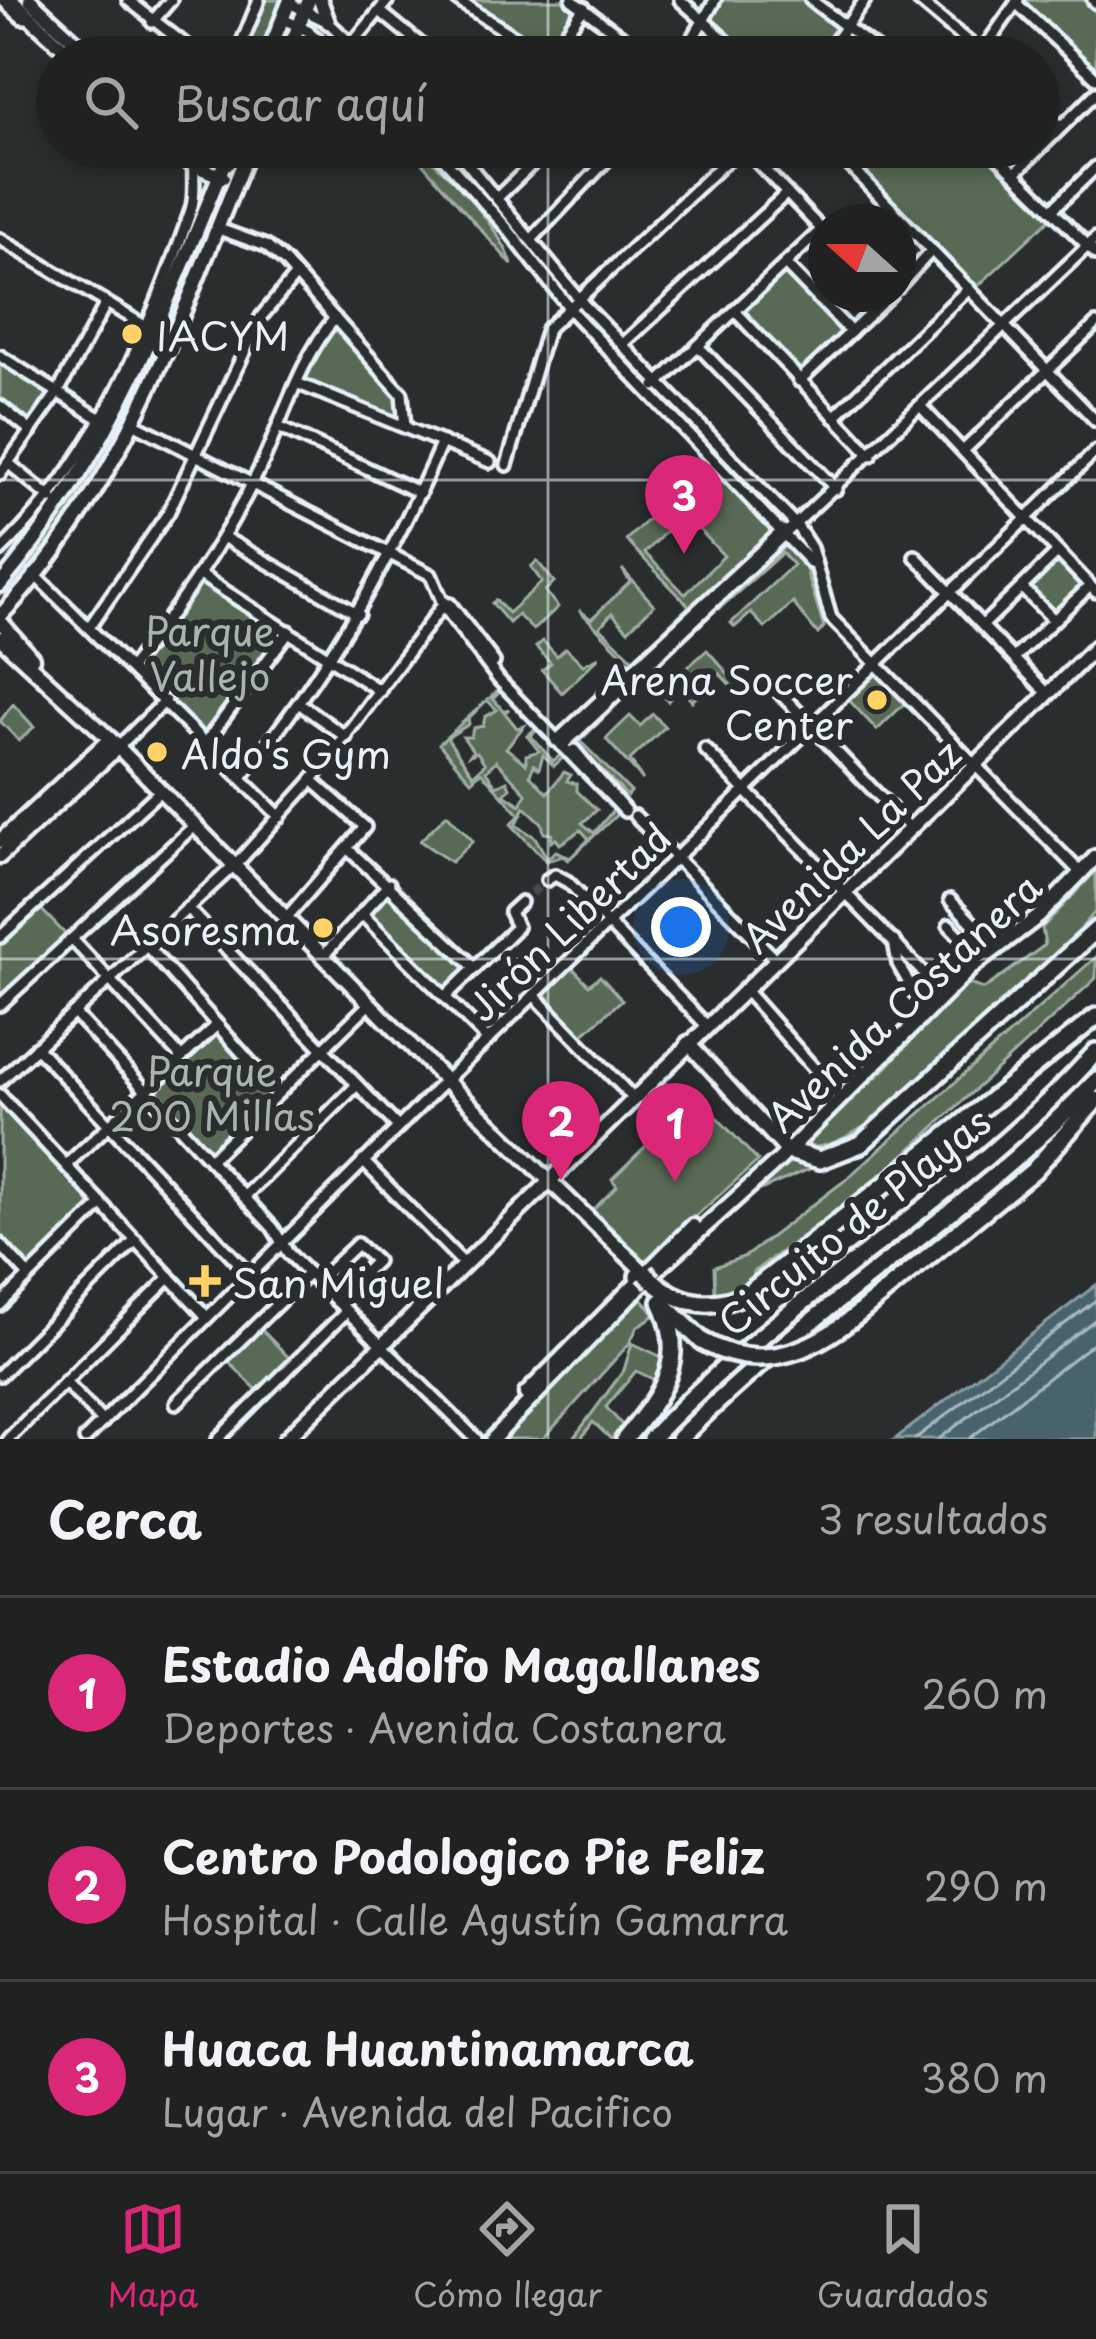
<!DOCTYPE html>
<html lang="es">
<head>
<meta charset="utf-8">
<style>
	:root { --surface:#202222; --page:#2d2f2f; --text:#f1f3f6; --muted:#a2a4a5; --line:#3d3f40; --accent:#db2777 }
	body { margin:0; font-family:"Playpen Sans",sans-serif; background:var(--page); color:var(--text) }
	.compass { position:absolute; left:808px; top:204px; width:108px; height:108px; border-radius:50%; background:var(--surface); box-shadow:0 6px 18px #0003; rotate:291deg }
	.you { position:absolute; left:681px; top:927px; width:42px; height:42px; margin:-30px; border:9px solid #fff; border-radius:50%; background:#1a73e8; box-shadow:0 0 0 18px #1a73e833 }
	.badge { display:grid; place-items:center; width:78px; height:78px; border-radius:50%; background:var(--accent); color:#fff; font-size:39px; font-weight:700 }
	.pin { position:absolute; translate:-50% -99px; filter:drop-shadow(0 3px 6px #0008) }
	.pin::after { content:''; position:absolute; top:63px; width:42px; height:36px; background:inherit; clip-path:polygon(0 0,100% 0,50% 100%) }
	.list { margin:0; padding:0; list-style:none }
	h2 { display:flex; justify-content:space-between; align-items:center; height:156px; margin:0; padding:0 48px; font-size:51px }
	h2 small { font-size:39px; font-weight:400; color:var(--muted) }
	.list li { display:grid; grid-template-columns:78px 1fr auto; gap:36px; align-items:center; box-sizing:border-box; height:192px; padding:0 48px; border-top:3px solid var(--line) }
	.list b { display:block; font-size:45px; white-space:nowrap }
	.list p { margin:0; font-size:39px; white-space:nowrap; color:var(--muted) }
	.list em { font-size:39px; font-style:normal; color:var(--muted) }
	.icon { flex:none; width:66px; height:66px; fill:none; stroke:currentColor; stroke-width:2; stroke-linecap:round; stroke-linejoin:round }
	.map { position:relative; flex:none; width:1096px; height:1439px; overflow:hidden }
	.search { position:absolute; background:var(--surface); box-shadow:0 6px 18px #0003; left:36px; right:36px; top:36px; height:132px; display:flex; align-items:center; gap:30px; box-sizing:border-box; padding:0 42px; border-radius:66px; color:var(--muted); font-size:45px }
	.sheet { height:732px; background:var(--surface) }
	nav { display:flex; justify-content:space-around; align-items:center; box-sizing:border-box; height:168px; border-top:3px solid var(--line); background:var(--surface); font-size:33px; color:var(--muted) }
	nav a { display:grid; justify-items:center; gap:6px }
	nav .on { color:var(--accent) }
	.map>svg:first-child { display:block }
</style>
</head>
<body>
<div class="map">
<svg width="1096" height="1439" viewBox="0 0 1096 1439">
	<rect width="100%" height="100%" fill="#2a2d2e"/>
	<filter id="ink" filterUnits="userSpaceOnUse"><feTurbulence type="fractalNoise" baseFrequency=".00833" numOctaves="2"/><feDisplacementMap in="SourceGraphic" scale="24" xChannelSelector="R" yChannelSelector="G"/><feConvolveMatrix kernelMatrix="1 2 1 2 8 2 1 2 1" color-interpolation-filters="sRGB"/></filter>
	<g filter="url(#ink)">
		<g fill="#596b54" stroke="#a0aea6" stroke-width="3" fill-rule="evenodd">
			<path d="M265,0H285L261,57H242Z"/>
			<path d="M466,0H562L576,8L546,52Z"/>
			<path d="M720,0H804L839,30L819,57H749L712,21Z"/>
			<path d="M1021,0H1089L1096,6V75Z"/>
			<path d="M408,147C439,156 504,232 512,265Z"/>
			<path d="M838,147H980L1053,216L976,288Z"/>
			<path d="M211,219L124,428L64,524L0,603L83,489L120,426Z"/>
			<path d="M786,269L844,332L800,372L742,310Z"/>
			<path d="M335,325L397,399L398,421L303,382Z"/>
			<path d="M0,359L54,392L30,426L0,402Z"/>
			<path d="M655,391H661L787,526L655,396Z"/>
			<path d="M706,464L773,532L632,664L579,610L591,619L630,582L622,569L654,605L628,630L612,613L600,627L633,659L689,606L626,540ZM684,513L724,556L685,594L645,553Z"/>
			<path d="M785,546L803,560L824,627L818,634L793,603L765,628L751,613L735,627L731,623L793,565L782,553L718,610Z"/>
			<path d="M1056,557L1084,587L1052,619L1023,589Z"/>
			<path d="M537,561L554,582L545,591L558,607L533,630L518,615L509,623L492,603L496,600L508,613L542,582L531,567Z"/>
			<path d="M200,581L281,634L205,735L136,665Z"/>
			<path d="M543,641L557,656L566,648L583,665L599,657L562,693L542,670L551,663L536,647Z"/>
			<path d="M707,650L739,686L735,690L720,674L692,701L678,686L668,701L660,692Z"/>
			<path d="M875,671L906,702L877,730L848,699Z"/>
			<path d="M504,685L542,725L531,736L553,761L567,750L623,809L568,860L563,856L546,861L511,824L520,815L481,772L471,781L439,744ZM503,689L538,726L527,736L539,751L526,755V764L506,748L524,726L517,728L505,713L509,709L504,711L493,699ZM487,700L497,710L485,717L483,726L473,728L471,737H463L473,751L470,755L477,752L485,764L473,775L447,738L469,724L468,719ZM543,755L554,766L566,755L615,808L594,833L582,823L597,810L577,791V784L567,781L571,775L564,772L547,793L530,775L534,765L539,769ZM496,761L526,793L521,805L504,794L510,788L507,781L496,786L486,771ZM525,807L542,823L544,833L552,834L551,842L556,839L560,844L581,830L589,839L570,858L556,851L547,858L535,837L516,825Z"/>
			<path d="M631,691L580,741L631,792L627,796L575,742Z"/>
			<path d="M13,704L34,727L19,741L0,721Z"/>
			<path d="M653,714L665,727L630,760L643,780L606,739L630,716L640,726Z"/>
			<path d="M447,814L473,841L451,862L420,841Z"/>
			<path d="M1096,871V911L1082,927L1096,918C1044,961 864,1169 798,1146L883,1071L965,983L984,989L1045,945L1042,928Z"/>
			<path d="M389,888L469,966L444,990L364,914Z"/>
			<path d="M39,907L68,937L0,1000V943Z"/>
			<path d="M1096,957V978L866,1190L753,1272L752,1285L715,1295L714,1267L746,1256L844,1181Z"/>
			<path d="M568,963L589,985L600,976L622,1000L580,1037L541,988Z"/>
			<path d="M215,1031L273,1093L210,1153L152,1091Z"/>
			<path d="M697,1096L758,1161L643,1263L591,1212L617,1186L612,1179Z"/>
			<path d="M0,1103L97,1203L31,1269L0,1237Z"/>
			<path d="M786,1154L819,1165L737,1200Z"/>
			<path d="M642,1298L655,1315L638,1326L629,1344L543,1439H502Z"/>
			<path d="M258,1326L293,1362L261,1394L225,1358Z"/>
			<path d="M632,1343L664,1358L657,1381L636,1371L606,1407L623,1426L611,1439L593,1422L581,1439H573L624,1370Z"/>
		</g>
		<path fill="#48636c" stroke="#889ca4" stroke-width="3" d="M1096,1285V1439H895Z"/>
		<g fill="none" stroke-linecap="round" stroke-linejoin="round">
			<g stroke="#a8b8c0" stroke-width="3">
				<path d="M915,1439L1096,1300"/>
				<path d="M939,1439L1096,1319"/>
				<path d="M969,1439L1096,1341"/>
			</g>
			<path stroke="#464a4c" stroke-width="9" stroke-dasharray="9 4.5" stroke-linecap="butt" d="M521,902L547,880"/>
			<g stroke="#e8f1f8" stroke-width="18">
				<g id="minor">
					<path d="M2,0L22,18H33"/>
					<path d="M128,0L201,57"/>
					<path d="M457,0L546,57"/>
					<path d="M572,0L649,57"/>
					<path d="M680,0L744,57"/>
					<path d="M811,0L886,57"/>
					<path d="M918,0L986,57"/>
					<path d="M1093,0L1096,3"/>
					<path d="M289,3L328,22L365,57"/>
					<path d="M1016,3L1096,78"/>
					<path d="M381,12L436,57"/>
					<path d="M283,19L308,31L339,57"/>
					<path d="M152,22L171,0"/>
					<path d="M352,44L388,0"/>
					<path d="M981,53L1018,0"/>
					<path d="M236,57L259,0"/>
					<path d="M549,57L584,7"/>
					<path d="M682,57L715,0"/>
					<path d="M824,57L865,0"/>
					<path d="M1039,107L1061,127"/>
					<path d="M433,147L506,227L575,315L812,564"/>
					<path d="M454,147L585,306L797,526L811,548L831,618L1081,873"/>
					<path d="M743,147L822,230"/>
					<path d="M832,147L1096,421"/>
					<path d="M988,147L1096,254"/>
					<path d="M1015,173L1096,93"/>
					<path d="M499,196L550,147"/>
					<path d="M1053,209L1096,167"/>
					<path d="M216,228L266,246L284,261L402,394L405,427"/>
					<path d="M0,239L150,329"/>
					<path d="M532,239L619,147"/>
					<path d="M785,264L851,332"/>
					<path d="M898,287L932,250"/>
					<path d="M735,311L871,455"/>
					<path d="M622,345L787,193"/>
					<path d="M698,346L836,489"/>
					<path d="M0,356L102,420"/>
					<path d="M799,381L891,294"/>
					<path d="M299,384L490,462"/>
					<path d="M655,386L822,229"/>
					<path d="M0,406L31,431"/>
					<path d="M921,407L1096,592"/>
					<path d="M834,417L969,288"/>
					<path d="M133,423L431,575L445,608L499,680L625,811"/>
					<path d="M280,428L420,493"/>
					<path d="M963,451L1096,324"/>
					<path d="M8,463L52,499"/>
					<path d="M507,465L547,329L741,147"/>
					<path d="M0,474L58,392L105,305"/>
					<path d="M223,537L358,614"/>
					<path d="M0,551C98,458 147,335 191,210C198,189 189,167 198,147"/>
					<path d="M915,556L1048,694"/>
					<path d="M34,574L280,817"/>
					<path d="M200,575L380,691"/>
					<path d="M1022,588L1054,620"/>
					<path d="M450,604L494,662"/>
					<path d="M983,625L1058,552"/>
					<path d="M90,626L168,513L261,317L296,275"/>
					<path d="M1014,658L1090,586"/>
					<path d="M131,667C179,606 223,544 257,474C282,424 298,361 335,318"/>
					<path d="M776,689L910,828"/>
					<path d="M300,704L346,737"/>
					<path d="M556,741L783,530"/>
					<path d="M206,742L289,631"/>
					<path d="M562,746L1096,238"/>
					<path d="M118,747L165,701"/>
					<path d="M705,749L944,994"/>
					<path d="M574,750L625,811"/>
					<path d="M241,777C326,675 389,564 442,442"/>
					<path d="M635,816L775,959"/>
					<path d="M347,848L475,968"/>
					<path d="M547,880L555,875L568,882L706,1025"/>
					<path d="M950,900L997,948"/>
					<path d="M187,908L398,1127"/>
					<path d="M362,914L488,1040"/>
					<path d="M287,917L365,827L312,780"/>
					<path d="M949,925L981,958"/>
					<path d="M0,937L161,790"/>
					<path d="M72,939L182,1058"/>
					<path d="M894,941L898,964L926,1013"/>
					<path d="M146,945L278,1093"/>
					<path d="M324,955L389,884"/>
					<path d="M744,989L841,1099"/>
					<path d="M534,995L632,1097"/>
					<path d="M445,997L517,927L510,912L521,902"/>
					<path d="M0,1005L195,825"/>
					<path d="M74,1013L273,1228L288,1253L476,1439"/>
					<path d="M36,1047L250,1275"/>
					<path d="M0,1081L240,860L312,780L445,602"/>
					<path d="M0,1095L207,1317"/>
					<path d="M210,1160L370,1003"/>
					<path d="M363,1161L463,1263"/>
					<path d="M66,1165L217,1025"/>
					<path d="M244,1197L357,1085"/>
					<path d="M0,1244L29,1276"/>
					<path d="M317,1282L357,1244L376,1261L336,1301"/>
					<path d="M0,1305L102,1204"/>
					<path d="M0,1375L136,1240"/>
					<path d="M65,1382L103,1422"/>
					<path d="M176,1403L309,1273"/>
					<path d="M8,1439L170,1277"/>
					<path d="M85,1439L440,1086L1096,451"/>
					<path d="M218,1439L347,1311"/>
				</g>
			</g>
			<g stroke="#e8f1f8" stroke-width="21">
				<g id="major">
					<path d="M12,0L73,57"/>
					<path d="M30,0L92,57"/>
					<path d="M320,0L328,22"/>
					<path d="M267,57L290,0"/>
					<path d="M286,57L309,0"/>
					<path d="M299,57L337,55"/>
					<path d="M170,147L193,165L223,177"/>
					<path d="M192,147L229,163"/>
					<path d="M0,585C116,446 163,311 231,147"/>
					<path d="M0,616C125,487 183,309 250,147"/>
					<path d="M0,621L32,658"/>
					<path d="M0,638L110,739L445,1080L643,1271"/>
					<path d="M0,841L110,739"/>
					<path d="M0,856L118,747"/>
					<path d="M688,1043L786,1150"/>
					<path d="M526,1394L693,1226"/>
					<path d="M286,1439L1096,647"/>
					<path d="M493,1439L651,1275L779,1160L973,966L1038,917L1096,857"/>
				</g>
			</g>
			<g stroke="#e8f1f8" stroke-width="24">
				<g id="highway">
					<path d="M786,1150L820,1160L861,1144L1096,930"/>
					<path d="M638,1276L639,1278"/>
					<path d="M653,1281C682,1306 716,1310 750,1292L1096,1017"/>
					<path d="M870,1304L1033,1171L1096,1100"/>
					<path d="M665,1306L702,1341"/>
					<path d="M625,1439C661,1396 689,1359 661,1302"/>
					<path d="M651,1439C786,1294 964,1199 1096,1052"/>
					<path d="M679,1439C808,1308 969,1215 1096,1081"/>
				</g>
			</g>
			<use href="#minor" stroke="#2a2d2e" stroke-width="9"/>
			<use href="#major" stroke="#2a2d2e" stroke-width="12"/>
			<use href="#highway" stroke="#2a2d2e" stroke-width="15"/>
			<g stroke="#e8f1f8" stroke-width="24" stroke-linecap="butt">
				<g id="highway-bridge">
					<path d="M645,1273L653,1281"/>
					<path d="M702,1341C765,1377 821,1347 870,1304"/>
				</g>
			</g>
			<use href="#highway-bridge" stroke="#2a2d2e" stroke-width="15"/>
		</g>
	</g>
	<path fill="none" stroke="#e8f1f8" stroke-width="3" stroke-opacity="0.55" d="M548,0V57M548,147V1439M0,480H1096M0,959H1096"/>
	<g fill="#ffd166" stroke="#2a2d2e" stroke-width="4.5">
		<circle cx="132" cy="334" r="12"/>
		<circle cx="877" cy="700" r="12"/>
		<circle cx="157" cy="752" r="12"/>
		<circle cx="323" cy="928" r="12"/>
		<path d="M199 1263h12v12h12v12h-12v12h-12v-12h-12v-12h12z"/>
	</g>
	<g text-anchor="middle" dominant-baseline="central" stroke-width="12" stroke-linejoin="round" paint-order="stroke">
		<g font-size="39" fill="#e8f1f8" stroke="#2a2d2e" text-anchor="start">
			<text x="156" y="334">IACYM</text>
			<text x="853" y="678" text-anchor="end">Arena Soccer<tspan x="853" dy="45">Center</tspan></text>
			<text x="181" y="752">Aldo's Gym</text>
			<text x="299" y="928" text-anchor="end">Asoresma</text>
			<text x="232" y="1281">San Miguel</text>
		</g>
		<g font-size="39" fill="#a8b5ae" stroke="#2a2d2e">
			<text x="210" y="629">Parque<tspan x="210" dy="45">Vallejo</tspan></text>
			<text x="212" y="1069">Parque<tspan x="212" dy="45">200 Millas</tspan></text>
		</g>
		<g font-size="39" fill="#e8f1f8" stroke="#2a2d2e">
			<text transform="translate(850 845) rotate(-44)">Avenida La Paz</text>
			<text transform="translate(568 921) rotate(-44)">Jirón Libertad</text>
			<text transform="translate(903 1001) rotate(-43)">Avenida Costanera</text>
			<text transform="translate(853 1220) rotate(-39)">Circuito de Playas</text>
		</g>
	</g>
</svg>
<svg class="compass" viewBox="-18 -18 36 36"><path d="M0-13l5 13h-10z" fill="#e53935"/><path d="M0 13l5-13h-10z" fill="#a2a4a5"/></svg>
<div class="you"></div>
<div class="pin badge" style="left:675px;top:1182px">1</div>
<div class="pin badge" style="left:561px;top:1180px">2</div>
<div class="pin badge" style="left:684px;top:554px">3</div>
<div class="search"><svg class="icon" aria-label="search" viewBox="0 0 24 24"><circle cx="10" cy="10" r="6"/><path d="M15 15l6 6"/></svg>Buscar aquí</div>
</div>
<section class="sheet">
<h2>Cerca<small>3 resultados</small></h2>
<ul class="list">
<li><span class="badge">1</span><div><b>Estadio Adolfo Magallanes</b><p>Deportes · Avenida Costanera</p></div><em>260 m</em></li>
<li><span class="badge">2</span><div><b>Centro Podologico Pie Feliz</b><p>Hospital · Calle Agustín Gamarra</p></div><em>290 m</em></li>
<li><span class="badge">3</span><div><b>Huaca Huantinamarca</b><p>Lugar · Avenida del Pacifico</p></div><em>380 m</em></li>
</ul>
</section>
<nav>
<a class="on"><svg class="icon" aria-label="map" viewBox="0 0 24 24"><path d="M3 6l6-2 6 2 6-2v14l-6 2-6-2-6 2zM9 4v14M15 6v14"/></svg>Mapa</a>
<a><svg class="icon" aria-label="directions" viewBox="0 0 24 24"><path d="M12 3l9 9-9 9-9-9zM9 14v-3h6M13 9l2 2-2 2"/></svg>Cómo llegar</a>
<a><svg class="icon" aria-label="saved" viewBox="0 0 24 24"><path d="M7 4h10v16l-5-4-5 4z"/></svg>Guardados</a>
</nav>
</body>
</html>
